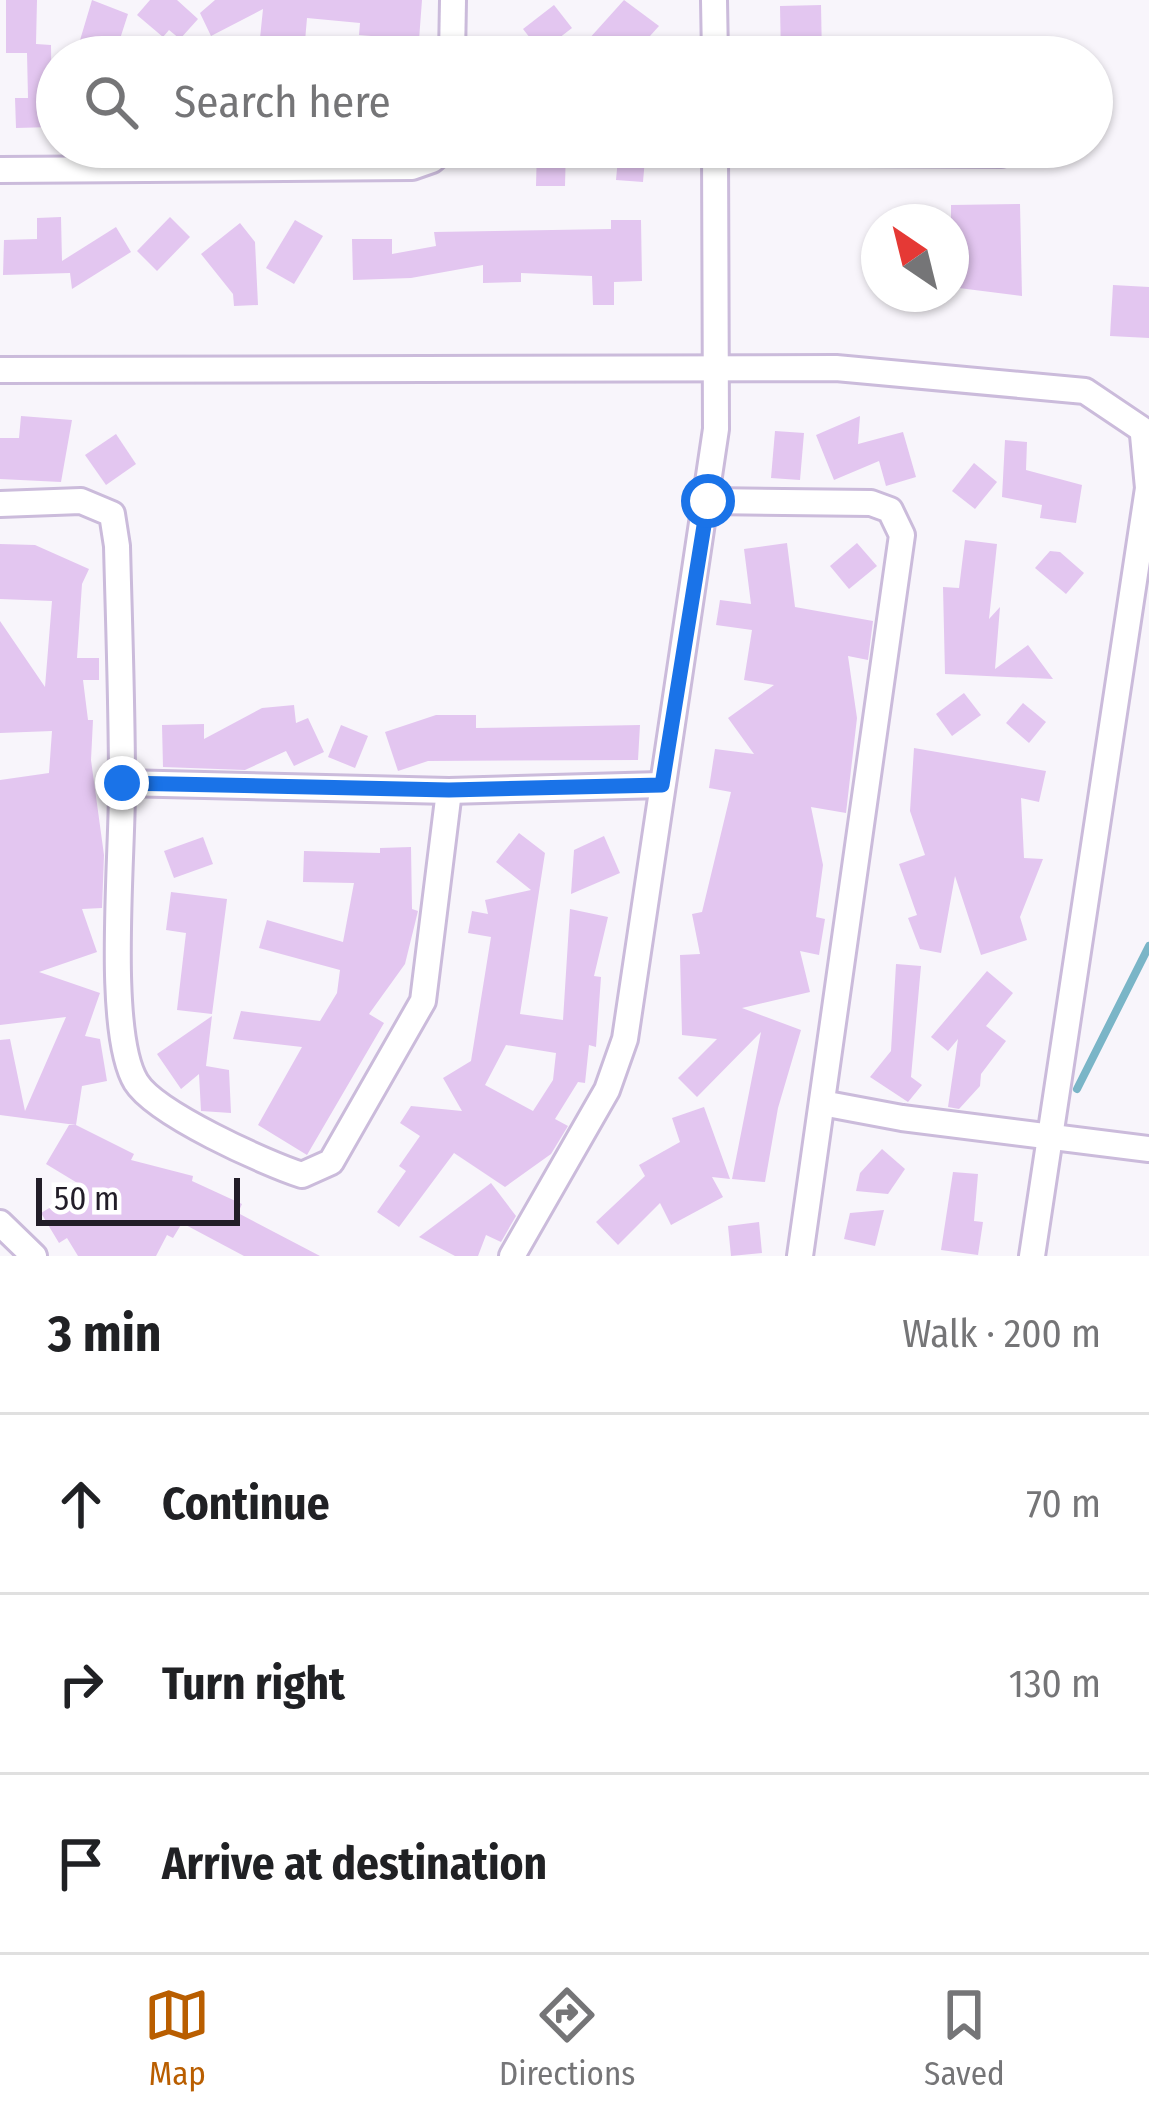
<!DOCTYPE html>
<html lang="en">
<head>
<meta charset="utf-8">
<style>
	:root { --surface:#fff; --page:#f6f6f6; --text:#202124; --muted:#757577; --line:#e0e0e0; --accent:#b95e00 }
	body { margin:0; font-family:"Fira Sans Condensed",sans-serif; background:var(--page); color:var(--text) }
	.compass { position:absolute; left:861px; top:204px; width:108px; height:108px; border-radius:50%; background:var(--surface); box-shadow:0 3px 9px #0004; rotate:325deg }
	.scale { position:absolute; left:36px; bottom:30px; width:204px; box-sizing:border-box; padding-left:12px; border:6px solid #221d28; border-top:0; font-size:33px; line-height:42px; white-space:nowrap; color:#221d28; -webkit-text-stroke:9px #fff; paint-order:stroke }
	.stop { position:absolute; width:36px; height:36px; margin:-27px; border:9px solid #1a73e8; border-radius:50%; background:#fff }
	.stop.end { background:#1a73e8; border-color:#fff; box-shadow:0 3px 12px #0008 }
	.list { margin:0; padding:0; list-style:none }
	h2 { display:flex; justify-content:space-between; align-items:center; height:156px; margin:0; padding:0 48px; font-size:51px }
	h2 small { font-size:39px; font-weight:400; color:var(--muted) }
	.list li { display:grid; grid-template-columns:78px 1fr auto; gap:36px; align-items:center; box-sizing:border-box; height:180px; padding:0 48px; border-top:3px solid var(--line) }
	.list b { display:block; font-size:45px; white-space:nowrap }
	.list em { font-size:39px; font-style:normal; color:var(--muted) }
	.icon { flex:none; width:66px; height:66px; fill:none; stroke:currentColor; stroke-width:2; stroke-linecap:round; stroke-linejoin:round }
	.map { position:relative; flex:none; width:1149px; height:1256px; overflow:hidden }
	.search { position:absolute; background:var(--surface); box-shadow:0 3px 9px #0004; left:36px; right:36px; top:36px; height:132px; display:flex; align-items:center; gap:30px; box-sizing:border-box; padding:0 42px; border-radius:66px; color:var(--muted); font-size:45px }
	.sheet { height:696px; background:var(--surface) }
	nav { display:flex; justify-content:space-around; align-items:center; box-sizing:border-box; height:168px; border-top:3px solid var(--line); background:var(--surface); font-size:33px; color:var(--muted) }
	nav a { display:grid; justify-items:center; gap:6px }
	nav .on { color:var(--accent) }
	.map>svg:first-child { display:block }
</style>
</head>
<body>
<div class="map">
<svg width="1149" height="1256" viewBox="0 0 1149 1256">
	<rect width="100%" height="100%" fill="#f8f5fb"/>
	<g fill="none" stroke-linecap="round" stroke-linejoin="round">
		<path stroke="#7ab5c7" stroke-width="8" d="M1077,1089L1149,946"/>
	</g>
	<g fill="#e3c6f0" fill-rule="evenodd">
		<path d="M6,0H37L36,44L51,45L52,127L16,128L15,98H28L27,53H6Z"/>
		<path d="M92,0L128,14L119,42L103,38L104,57H75Z"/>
		<path d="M150,0H177L198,19L180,39L169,30L163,37L137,15Z"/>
		<path d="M215,0H422L419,40L359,35L360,23L307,18L304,53L259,48L263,9L211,36L200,13Z"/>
		<path d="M624,0L659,26L631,57H589L588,40Z"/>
		<path d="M554,5L572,28L541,52L523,29Z"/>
		<path d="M821,5L822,57H781L780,6Z"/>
		<path d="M537,147H566L565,186H536Z"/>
		<path d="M619,147H646L643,182L616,180Z"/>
		<path d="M1020,204L1022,296L951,287V205Z"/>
		<path d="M61,217L62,261L116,227L131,252L72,289L70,273L3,275L4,240L37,239V218Z"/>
		<path d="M170,217L190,237L157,271L137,251Z"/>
		<path d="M295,220L323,236L294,284L266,268Z"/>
		<path d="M611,220H641L642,281L614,282V305H593L592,276L521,273V282L483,283V265L411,278L353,280L352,239H392V254L436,246L434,232L611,229Z"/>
		<path d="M240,223L255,242L258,305L234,306L233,294L201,254Z"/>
		<path d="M1113,285L1149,287V338L1110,336Z"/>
		<path d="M21,416L72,420L61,482L0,479V438H19Z"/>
		<path d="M860,416L858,444L903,432L916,477L886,486L879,461L834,480L816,435Z"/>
		<path d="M775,431L804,433L800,480L771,478Z"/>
		<path d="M116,434L136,464L106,485L85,455Z"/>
		<path d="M1005,440L1027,442L1026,470L1082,485L1076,523L1040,518L1042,505L1002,497Z"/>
		<path d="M974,463L997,482L975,509L952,491Z"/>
		<path d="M965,540L997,544L989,619L1000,607L995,669L1028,645L1053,679L945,674L943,587L959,588Z"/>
		<path d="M787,543L795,607L873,621L868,660L848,656L857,718L846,813L811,807L823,865L816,917L825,919L819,955L800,951L810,992L742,1008L801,1030L778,1108L765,1182L732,1179L761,1032L697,1097L678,1078L717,1039L682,1035L680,955L700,954L692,914L702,912L731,792L709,788L715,749L754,754L728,718L774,685L744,680L752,630L716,625L720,600L751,604L744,549Z"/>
		<path d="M857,543L877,566L849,589L830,566Z"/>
		<path d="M0,544L35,545L89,569L82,584L77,658H99V680H83L88,720H93L91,760L104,855L102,908L82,909L97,952L39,972L100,993L85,1036L100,1039L107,1081L82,1086L76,1125L134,1154L131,1160L193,1176L192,1181L242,1204L238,1213L320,1256H244L182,1223L173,1238L167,1235L156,1256H78L67,1238L59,1243L41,1213L84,1187L46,1164L69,1125H76L0,1115V1040L10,1039L25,1111L66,1017L0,1025V780L49,773L52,731L0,733V621L45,687L52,601L0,599Z"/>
		<path d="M1050,551L1060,552L1084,573L1066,594L1035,568Z"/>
		<path d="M964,693L981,715L952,736L936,714Z"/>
		<path d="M1023,703L1046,722L1029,743L1006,723Z"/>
		<path d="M294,705L296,723L308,718L324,752L294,766L286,751L245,770L163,767L162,725L204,724V739L262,708Z"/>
		<path d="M436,715H476V728L640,725L638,760L428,761L398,771L385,732Z"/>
		<path d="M341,725L368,736L355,768L328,757Z"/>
		<path d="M914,748L1046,771L1039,802L1021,798L1024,858L1043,859L1020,917L1027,940L981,955L955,876L941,953L920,949L908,918L917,915L899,864L925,855L910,811Z"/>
		<path d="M519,833L545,853L520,1014L563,1020L570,909L608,917L594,976L601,977L596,1047L589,1045L585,1083L578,1082L555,1119L568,1126L551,1154L505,1187L454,1153L399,1227L377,1212L406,1171L399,1166L420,1136L400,1123L411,1106L462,1111L443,1078L471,1061L491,937L468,933L472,911L488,914L485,900L531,890L496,862ZM506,1045L556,1053L553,1080L533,1111L485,1085Z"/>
		<path d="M604,836L620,873L571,894L574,850Z"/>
		<path d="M203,837L213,864L174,878L164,851Z"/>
		<path d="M411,847L412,909L418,911L405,964L369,1014L384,1023L307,1155L258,1125L302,1047L233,1039L241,1011L320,1021L337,993L340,970L259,948L267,920L343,942L354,883L303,882L304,851L380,853V848Z"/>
		<path d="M171,892L227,899L212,1014L177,1010L186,933L166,930Z"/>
		<path d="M896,964L921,966L911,1077L922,1085L908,1102L870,1077L891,1051Z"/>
		<path d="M987,971L1013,993L986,1026L1006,1041L981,1074L980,1086L959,1109L948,1107L958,1039L948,1051L931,1037Z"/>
		<path d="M212,1016L206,1066L229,1070L231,1113L201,1111L199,1074L181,1089L157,1054Z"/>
		<path d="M704,1107L730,1179L712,1177L723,1197L671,1225L660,1203L618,1245L596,1222L645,1176L639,1165L680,1142L672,1118Z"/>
		<path d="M882,1149L905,1169L888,1194L856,1191L860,1173Z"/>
		<path d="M953,1172L978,1174L974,1221L983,1222L978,1255L941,1250Z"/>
		<path d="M491,1183L516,1216L501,1242L486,1235L478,1256H455L419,1237Z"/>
		<path d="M884,1210L875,1246L844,1239L850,1213Z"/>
		<path d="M759,1222L762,1253L731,1256L728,1226Z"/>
	</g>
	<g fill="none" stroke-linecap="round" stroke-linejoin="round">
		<g stroke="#cbbbdb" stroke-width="30">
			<g id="minor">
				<path d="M714,0L715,57"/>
				<path d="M452,57L453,0"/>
				<path d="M716,152L1001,154"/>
				<path d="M0,170L412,167L432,160L447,147"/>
				<path d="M0,370L836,368L1085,391L1149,434"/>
				<path d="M708,501L871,503L890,510L902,535L800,1256"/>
				<path d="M0,504L81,501L112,514L117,546C119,625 122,704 122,783C123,850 105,1031 136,1082C156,1114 265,1163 302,1175L331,1162L423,1001L449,791"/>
				<path d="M122,783L449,791L661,785"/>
				<path d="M822,1103L902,1118L1149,1149"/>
				<path d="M0,1223L34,1256"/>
				<path d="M512,1256L607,1090L625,1039L716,429L715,147"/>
				<path d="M1032,1256L1148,488L1143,435"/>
			</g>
		</g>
		<use href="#minor" stroke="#fff" stroke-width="24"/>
	</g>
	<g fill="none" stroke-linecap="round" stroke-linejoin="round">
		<path stroke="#1a73e8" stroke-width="15" d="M122,783L449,790L662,785L708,501"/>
	</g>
</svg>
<svg class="compass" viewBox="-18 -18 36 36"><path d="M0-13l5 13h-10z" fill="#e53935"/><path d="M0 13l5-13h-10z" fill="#757577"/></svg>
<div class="scale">50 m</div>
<div class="stop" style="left:708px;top:501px"></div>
<div class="stop end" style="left:122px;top:783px"></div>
<div class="search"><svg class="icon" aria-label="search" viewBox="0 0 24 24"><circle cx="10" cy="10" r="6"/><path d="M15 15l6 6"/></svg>Search here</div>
</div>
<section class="sheet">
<h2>3 min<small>Walk · 200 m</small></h2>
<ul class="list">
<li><svg class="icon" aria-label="ahead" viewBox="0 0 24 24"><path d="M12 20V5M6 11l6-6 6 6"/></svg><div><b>Continue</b></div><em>70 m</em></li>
<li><svg class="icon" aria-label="right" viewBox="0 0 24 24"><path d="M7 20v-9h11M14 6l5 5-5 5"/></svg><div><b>Turn right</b></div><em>130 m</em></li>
<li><svg class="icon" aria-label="arrive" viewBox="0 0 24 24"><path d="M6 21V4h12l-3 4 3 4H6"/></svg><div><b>Arrive at destination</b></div></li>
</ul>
</section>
<nav>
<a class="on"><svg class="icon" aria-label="map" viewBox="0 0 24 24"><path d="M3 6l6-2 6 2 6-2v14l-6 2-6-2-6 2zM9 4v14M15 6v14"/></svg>Map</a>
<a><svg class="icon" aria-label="directions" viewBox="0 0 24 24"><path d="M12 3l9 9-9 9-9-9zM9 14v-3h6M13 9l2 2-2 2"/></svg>Directions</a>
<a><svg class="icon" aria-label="saved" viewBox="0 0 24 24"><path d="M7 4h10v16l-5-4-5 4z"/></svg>Saved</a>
</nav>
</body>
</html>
